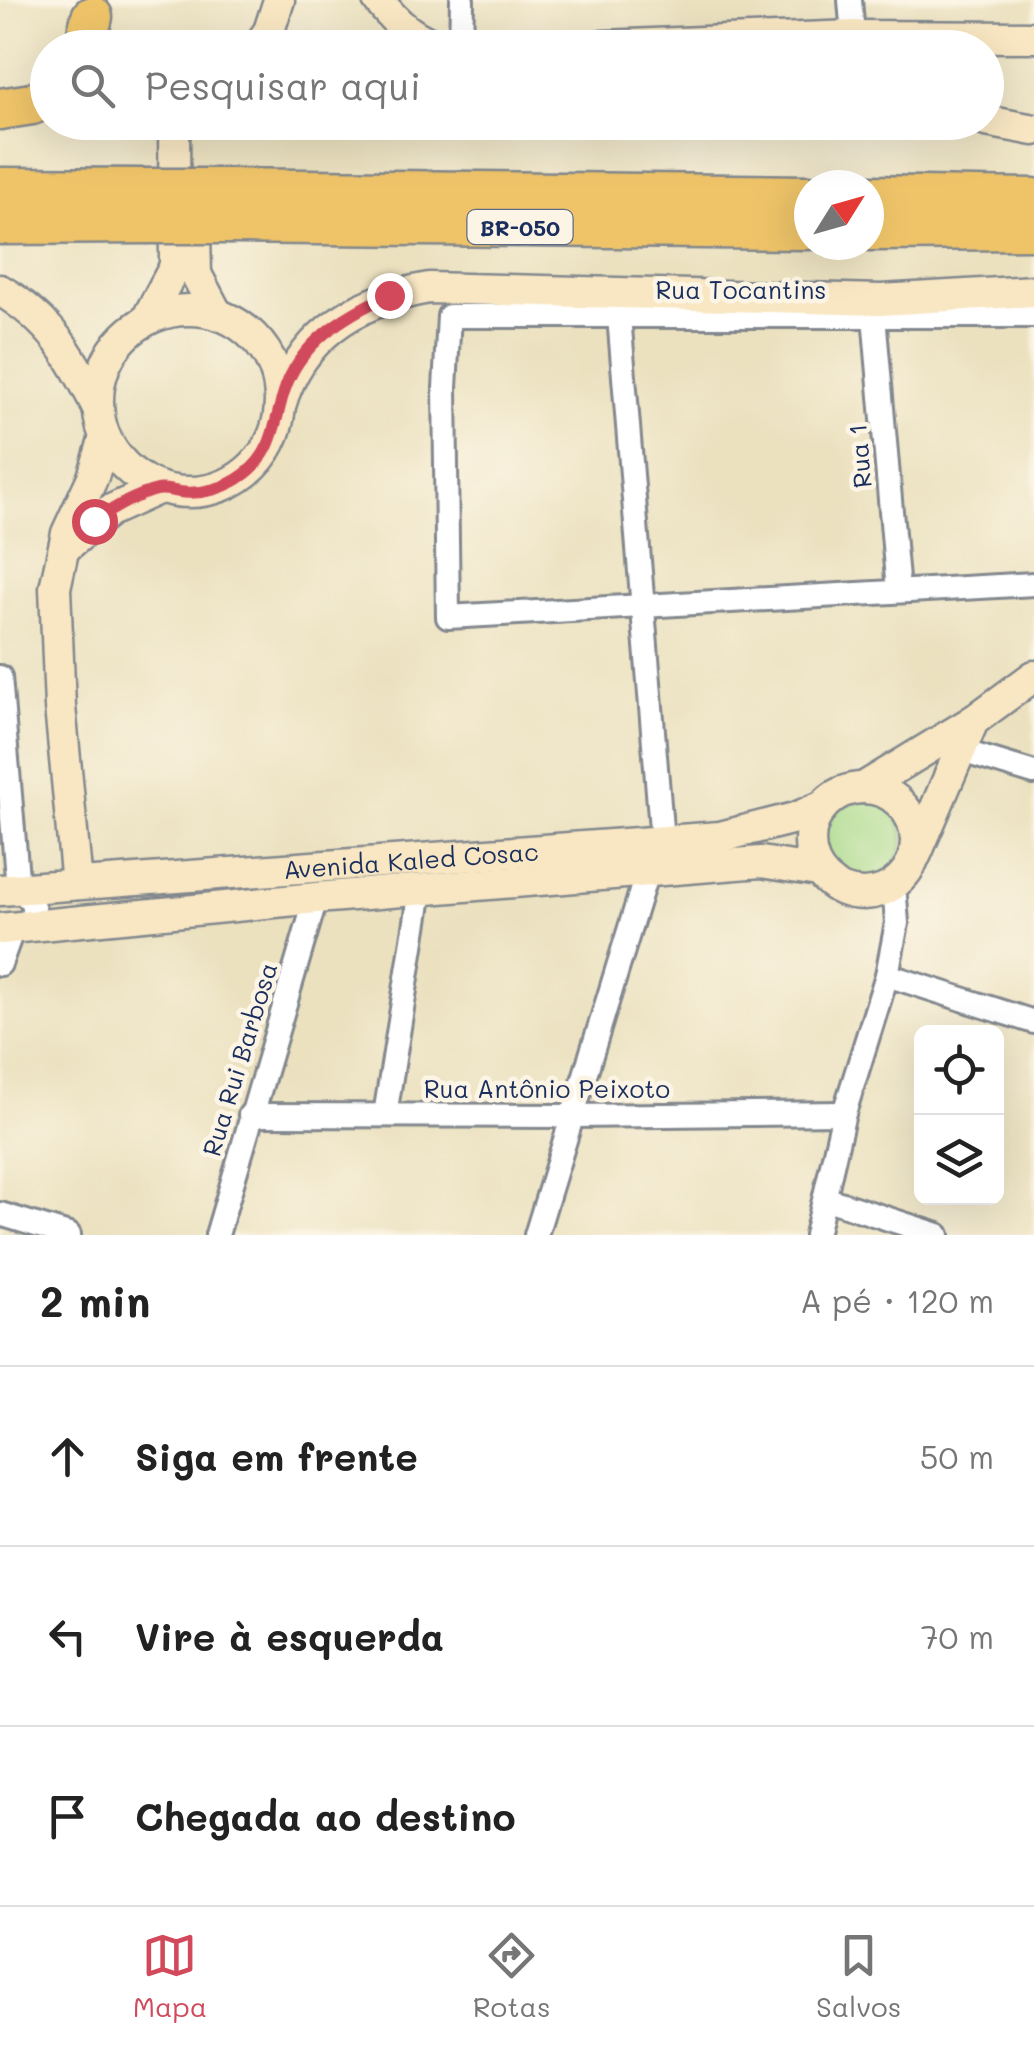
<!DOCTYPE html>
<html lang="pt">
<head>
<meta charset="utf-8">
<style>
	:root { --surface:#fff; --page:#f6f6f6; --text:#222; --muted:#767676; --line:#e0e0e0; --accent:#d1495b }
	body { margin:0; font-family:Mali,sans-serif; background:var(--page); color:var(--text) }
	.controls { position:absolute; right:30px; bottom:30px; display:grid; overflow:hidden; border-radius:15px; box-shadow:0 10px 40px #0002 }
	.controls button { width:90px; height:90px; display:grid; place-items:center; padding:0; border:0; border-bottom:2px solid var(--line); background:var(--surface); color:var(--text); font:50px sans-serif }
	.compass { position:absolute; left:794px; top:170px; width:90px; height:90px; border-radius:50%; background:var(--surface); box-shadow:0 10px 40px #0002; rotate:53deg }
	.stop { position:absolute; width:30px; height:30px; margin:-22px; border:8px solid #d1495b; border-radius:50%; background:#fff }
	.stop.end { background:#d1495b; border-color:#fff; box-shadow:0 2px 10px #0008 }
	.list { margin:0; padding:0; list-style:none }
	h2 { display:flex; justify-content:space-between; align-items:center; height:130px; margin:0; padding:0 40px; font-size:42px }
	h2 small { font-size:32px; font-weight:400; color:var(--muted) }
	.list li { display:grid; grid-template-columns:65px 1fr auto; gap:30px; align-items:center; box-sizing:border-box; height:180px; padding:0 40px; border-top:2px solid var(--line) }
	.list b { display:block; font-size:38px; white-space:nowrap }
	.list em { font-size:32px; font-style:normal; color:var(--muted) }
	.icon { flex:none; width:55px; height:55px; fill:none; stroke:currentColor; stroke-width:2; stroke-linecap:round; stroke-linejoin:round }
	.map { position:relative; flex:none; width:1034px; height:1235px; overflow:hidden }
	.search { position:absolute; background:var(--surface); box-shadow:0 10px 40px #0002; left:30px; right:30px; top:30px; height:110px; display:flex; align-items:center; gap:25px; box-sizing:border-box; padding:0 35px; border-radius:55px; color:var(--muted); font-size:38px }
	.sheet { height:670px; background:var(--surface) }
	nav { display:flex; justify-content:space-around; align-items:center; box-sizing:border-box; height:140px; border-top:2px solid var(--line); background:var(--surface); font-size:28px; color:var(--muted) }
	nav a { display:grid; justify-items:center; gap:5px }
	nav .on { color:var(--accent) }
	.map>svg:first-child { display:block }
</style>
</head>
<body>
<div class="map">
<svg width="1034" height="1235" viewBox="0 0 1034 1235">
	<rect width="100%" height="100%" fill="#fcf5e5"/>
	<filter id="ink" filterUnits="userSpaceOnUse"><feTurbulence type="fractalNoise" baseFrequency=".01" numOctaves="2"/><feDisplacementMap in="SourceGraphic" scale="20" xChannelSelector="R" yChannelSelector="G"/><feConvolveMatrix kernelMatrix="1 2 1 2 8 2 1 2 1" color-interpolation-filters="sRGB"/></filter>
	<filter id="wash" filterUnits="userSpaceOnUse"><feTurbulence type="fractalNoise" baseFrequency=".0048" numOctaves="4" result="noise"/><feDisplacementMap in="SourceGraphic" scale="40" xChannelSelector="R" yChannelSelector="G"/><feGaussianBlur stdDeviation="2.25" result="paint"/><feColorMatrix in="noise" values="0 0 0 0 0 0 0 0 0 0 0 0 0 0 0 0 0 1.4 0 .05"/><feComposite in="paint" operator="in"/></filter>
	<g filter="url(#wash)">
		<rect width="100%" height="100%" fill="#ebe1bf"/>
		<circle fill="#a7da8a" stroke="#618474" stroke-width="2.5" cx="864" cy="839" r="40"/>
	</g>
	<g filter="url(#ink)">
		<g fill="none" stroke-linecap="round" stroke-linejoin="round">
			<g stroke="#83888e" stroke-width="28">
				<g id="street">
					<path d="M850,0L853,36"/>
					<path d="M461,48L462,0"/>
					<path d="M619,316L662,841"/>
					<path d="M874,316L898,591"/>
					<path d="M1034,316H449L445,388L448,617L1034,584"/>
					<path d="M0,677L18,889L31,900L34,910L29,922L13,928"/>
					<path d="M945,746L1034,773"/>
					<path d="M0,964L13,928"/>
					<path d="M887,975L1034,1022"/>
					<path d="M250,1115L574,1116L844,1113"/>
					<path d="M385,1115L421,890"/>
					<path d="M827,1199L938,1235"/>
					<path d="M0,1214L69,1235"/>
					<path d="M217,1235L316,898"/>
					<path d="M536,1235L647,872"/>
					<path d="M816,1235L844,1113L887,975L897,923L894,884"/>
				</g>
			</g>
			<g stroke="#83888e" stroke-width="35">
				<g id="secondary">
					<path d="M378,0C396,23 415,41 445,48"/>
					<path d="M257,48L269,31L279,0"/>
					<path d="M554,48L853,36L1034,37"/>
					<path d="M986,121L1034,130"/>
					<path d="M195,233L196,274L217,314"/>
					<path d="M0,290C52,321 71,355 98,408"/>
					<circle cx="189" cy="401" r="91"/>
					<path d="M147,319L175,266L174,122"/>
					<path d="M280,406C301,333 359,300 429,288L881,300L1034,291"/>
					<path d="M66,547L109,511L160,488"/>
					<circle cx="863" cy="841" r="53"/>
					<path d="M863,788L973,721L1034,676"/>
					<path d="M916,854L973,721"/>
					<path d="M77,884L60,707L55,588L67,533L93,477L105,437"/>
					<path id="s1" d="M0,890L720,837L795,818L821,807"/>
					<path d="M0,929L316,898L761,862L818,871"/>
				</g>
			</g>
			<g stroke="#83888e" stroke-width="45">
				<g id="highway">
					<path d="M84,48L92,17"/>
					<path d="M0,109L32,104L48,96"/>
					<path d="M0,188L144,189"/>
					<path d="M231,189L809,196"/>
					<path d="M869,196L1034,199"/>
					<path d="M231,223L809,229"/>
					<path d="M0,224L146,223"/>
					<path d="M869,230L1034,229"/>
				</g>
			</g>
			<use href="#street" stroke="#fff" stroke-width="22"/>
			<use href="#secondary" stroke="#f9e7c3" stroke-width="30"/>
			<use href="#highway" stroke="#efc469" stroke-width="40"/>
			<g stroke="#83888e" stroke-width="45" stroke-linecap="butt">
				<g id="highway-bridge">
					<path d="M144,189H231"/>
					<path d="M146,223H231"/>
				</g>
			</g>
			<use href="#highway-bridge" stroke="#efc469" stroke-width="40"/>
		</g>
	</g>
	<g fill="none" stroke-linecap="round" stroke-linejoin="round" filter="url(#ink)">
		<path stroke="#d1495b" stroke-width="12" d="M94,521C113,509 135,495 157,490C164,488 171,491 179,492C202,495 227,488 245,474C274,452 274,423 284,392C299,343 345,315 389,295"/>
	</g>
	<g text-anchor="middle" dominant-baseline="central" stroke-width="9" stroke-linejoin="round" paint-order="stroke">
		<rect fill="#fcf5e5" stroke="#5e6a86" stroke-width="2.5" x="467.5" y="210" width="105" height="34" rx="8"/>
		<g font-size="22" font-weight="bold" fill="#1b2f5e">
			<text x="520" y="227">BR-050</text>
		</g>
		<g font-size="25" fill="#1b2f5e" stroke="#fcf5e5">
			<text x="741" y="289">Rua Tocantins</text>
			<text transform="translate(859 456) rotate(-95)">Rua 1</text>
			<text stroke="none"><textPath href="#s1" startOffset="412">Avenida Kaled Cosac</textPath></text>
			<text transform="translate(239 1059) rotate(-73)">Rua Rui Barbosa</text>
			<text x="547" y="1088">Rua Antônio Peixoto</text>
		</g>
	</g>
</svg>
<div class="controls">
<button><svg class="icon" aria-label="locate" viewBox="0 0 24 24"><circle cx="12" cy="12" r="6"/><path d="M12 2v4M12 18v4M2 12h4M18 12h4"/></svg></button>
<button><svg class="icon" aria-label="layers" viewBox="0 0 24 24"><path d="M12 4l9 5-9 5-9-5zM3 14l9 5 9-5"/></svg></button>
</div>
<svg class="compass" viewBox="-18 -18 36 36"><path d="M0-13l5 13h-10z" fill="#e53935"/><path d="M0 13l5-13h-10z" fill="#767676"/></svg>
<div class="stop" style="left:94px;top:521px"></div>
<div class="stop end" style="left:389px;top:295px"></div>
<div class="search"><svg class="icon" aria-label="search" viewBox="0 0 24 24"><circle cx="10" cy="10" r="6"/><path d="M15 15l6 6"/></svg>Pesquisar aqui</div>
</div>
<section class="sheet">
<h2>2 min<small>A pé · 120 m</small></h2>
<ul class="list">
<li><svg class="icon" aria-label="ahead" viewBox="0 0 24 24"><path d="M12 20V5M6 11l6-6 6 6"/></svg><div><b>Siga em frente</b></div><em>50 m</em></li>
<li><svg class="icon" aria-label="left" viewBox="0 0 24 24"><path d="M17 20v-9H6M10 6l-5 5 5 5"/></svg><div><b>Vire à esquerda</b></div><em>70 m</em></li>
<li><svg class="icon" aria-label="arrive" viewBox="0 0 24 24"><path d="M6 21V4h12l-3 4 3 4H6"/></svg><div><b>Chegada ao destino</b></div></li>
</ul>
</section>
<nav>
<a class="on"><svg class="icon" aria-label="map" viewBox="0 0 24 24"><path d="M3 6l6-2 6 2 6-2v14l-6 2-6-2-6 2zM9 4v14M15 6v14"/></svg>Mapa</a>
<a><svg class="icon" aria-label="directions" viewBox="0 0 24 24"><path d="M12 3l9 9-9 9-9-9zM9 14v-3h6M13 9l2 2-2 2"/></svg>Rotas</a>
<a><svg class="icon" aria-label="saved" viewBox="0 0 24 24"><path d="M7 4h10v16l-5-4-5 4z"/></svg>Salvos</a>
</nav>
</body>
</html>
